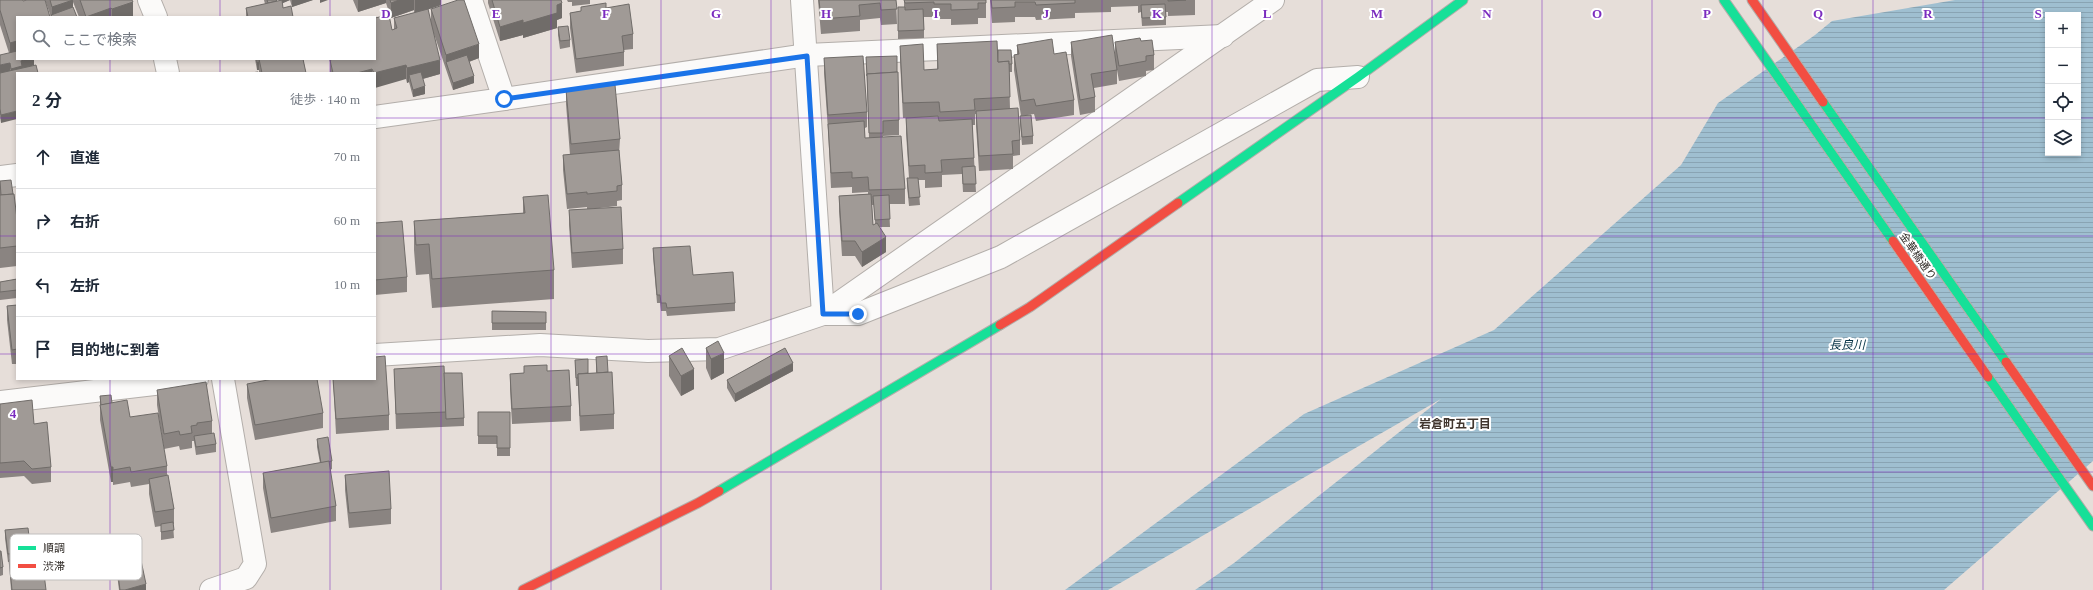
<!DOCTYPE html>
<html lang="ja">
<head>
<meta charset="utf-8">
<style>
	:root { --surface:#fff; --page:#f6f6f7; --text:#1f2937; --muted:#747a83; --line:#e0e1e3 }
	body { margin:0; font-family:"Times New Roman","Noto Sans JP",serif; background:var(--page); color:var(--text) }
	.controls { position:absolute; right:12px; top:12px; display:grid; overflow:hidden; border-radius:0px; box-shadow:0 2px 6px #0003 }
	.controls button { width:36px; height:36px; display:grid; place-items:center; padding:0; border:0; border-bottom:1px solid var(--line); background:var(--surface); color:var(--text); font:20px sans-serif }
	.stop { position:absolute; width:12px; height:12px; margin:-9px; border:3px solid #1a73e8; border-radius:50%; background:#fff }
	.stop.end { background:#1a73e8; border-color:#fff; box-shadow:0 1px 4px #0008 }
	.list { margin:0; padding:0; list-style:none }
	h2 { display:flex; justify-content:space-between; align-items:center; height:52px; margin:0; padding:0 16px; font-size:17px }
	h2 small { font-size:13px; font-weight:400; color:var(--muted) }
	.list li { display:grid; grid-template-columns:26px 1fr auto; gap:12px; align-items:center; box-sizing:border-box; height:64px; padding:0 16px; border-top:1px solid var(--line) }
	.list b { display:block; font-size:15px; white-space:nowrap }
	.list em { font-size:13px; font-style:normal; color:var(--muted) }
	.icon { flex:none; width:22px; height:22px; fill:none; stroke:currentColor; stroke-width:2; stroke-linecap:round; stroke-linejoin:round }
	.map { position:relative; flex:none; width:2093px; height:590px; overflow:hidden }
	.search { position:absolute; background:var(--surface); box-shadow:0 2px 6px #0003; left:16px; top:16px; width:360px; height:44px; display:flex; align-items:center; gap:10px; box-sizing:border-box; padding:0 14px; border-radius:0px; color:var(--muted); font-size:15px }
	.panel { position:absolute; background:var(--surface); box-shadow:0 2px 6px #0003; left:16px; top:72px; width:360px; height:308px; border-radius:0px }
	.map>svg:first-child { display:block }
</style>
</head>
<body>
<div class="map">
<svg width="2093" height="590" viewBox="0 0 2093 590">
	<defs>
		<pattern id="water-rules" width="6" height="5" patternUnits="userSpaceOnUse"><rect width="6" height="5" fill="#9fbfd0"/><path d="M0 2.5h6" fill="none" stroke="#89a4b3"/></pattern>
	</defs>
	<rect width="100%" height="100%" fill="#e6ded9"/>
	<path fill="url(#water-rules)" fill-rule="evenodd" d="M1955,0H2093V461L1944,590H1195L1234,563L1441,399L1108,590H1065L1304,414L1494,330L1681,165L1718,103L1815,35L1832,21ZM2048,15H2078V153H2048Z"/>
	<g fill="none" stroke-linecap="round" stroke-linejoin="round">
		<g stroke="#b3aeaa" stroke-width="24">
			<g id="street">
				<path d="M149,0L156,17"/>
				<path d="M802,0L823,314"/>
				<path d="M165,59L168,73"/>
				<path d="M504,99L807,55L1223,36"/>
				<path d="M375,117L504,99L471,0"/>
				<path d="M0,177L17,175"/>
				<path d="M823,314H858L1001,257L1317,80L1358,77"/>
				<path d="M375,355L540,345L648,351L719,349L823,314L1273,0"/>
				<path d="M0,402L197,379"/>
				<path d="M211,590L246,578L255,564L223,379"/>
			</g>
		</g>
		<g stroke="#b3aeaa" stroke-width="11">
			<g id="fast">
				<path d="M1724,0L1893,241"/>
				<path d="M1823,102L2006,362"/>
				<path d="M1178,203L1358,77L1463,0"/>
				<path d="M1988,377L2093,526"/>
				<path d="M719,491L1000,325"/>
			</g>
		</g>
		<g stroke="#b3aeaa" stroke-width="11">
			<g id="jam">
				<path d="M1752,0L1823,102"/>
				<path d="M1893,241L1988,377"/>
				<path d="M1000,325L1030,307L1178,203"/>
				<path d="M2006,362L2093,486"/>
				<path d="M523,590L698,503L719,491"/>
			</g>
		</g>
		<use href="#street" stroke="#fbfaf9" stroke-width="22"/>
		<use href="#fast" stroke="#16e098" stroke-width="9"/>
		<use href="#jam" stroke="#f24e42" stroke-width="9"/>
	</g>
	<g fill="#8a8481" fill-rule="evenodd">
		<path d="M0,0L17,17L34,59L1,123L0,117V73L9,53L0,25Z"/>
		<path d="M45,0H132L133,17H79L73,2V7L77,17H51Z"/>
		<path d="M264,0H276L277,1H280V0H313L292,7L290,0L282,3L283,8L293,17H246V8L265,4Z"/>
		<path d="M353,0H441V5L426,10L431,21V9L479,58L469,62L474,83L453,90L434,34L440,74L423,79L425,94L413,97L409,82L407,83L406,79L375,73H330V60L332,59H375L392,30L394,29V18L414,13V10L391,18L386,3L358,12Z"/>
		<path d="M488,0H561L562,18L557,20V28L523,38V35L500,41L488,3Z"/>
		<path d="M567,0H590V4L572,6V2H568Z"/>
		<path d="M818,0H896L897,24L881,25L880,18L860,20V31L821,34Z"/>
		<path d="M904,0H986V18H978V24L951,25V19H934V17H924V38L898,39V7H904Z"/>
		<path d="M990,0H1195V15L1168,16V12H1166V25L1142,26L1141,12L1138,13V6L1111,7V12L1075,13V18L1036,20L1035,17H1015V22L992,23Z"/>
		<path d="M581,7L606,8L633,34V49L624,50V66L576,73L570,28V13L581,11Z"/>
		<path d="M558,27L570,40V47L560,49L558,35Z"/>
		<path d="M1141,41L1154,55V70L1146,71V76L1119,81L1117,70V84L1094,88L1095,97V112L1080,115L1071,56V42L1115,56V42Z"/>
		<path d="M937,44L998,50L1012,64V72H1009L1010,109L1020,140V155L1013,156V169L979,171L976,126V114H975V125H972L976,192H963L962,174L942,175V187L925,188V180H918L920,205L909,206L907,186V178H909L906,133V118H918H903L900,60V46L924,70L937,69Z"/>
		<path d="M1017,45L1054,54L1074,100V115L1036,121L1034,114L1021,116L1014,70V55L1017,54Z"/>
		<path d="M866,57L899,120V135L883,136V137L905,189V204H889L890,227H879L886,252L862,267L855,256H842L839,211V196L868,194V192L852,193V187L831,188L828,130L824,73V58L867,112V127L865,128V138H869L867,83ZM872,205H874L875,224L873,225Z"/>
		<path d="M255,59H303L306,73H259V70H257Z"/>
		<path d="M566,90L620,139L619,154L622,185V200L617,201V206L591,209L623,249V264L572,268L569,225V210L587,209V207L567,209L563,170V155H570L566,104Z"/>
		<path d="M1020,116L1033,136V144L1022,145L1020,124Z"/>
		<path d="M0,181L13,194L17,219V266L0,268Z"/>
		<path d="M523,197L554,270V299L432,308L429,274L416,275L414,250V221L523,213Z"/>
		<path d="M375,223L407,277V292L375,295Z"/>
		<path d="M653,248L693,275L735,303V311L667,316L666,311H661L660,303H657L653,256Z"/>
		<path d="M17,279V298L0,300V282Z"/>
		<path d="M17,305V364H12L7,320V306Z"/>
		<path d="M492,311L546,312V330H492Z"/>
		<path d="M706,348L724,373L711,380L706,368Z"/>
		<path d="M669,356L694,389L681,396L669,376Z"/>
		<path d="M596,357L608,372L614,414V429L580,431L578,386H576L575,360L588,373H596Z"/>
		<path d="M524,366L547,371L571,406V421L512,424L510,389V374L524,373Z"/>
		<path d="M394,369L444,373L464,418V426L396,429Z"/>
		<path d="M793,371L735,402L727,388V380Z"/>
		<path d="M333,379H375L389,415V430L336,434Z"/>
		<path d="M247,384L323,413V428L255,440L247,398Z"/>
		<path d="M157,390L212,421V434L216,444V452L196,455L194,441H192V448L180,450L179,446L164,449L157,405Z"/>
		<path d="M100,396L112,403L130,417L167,466V476L174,509V524H173L174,538L161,540V526L155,527L149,494V484L131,487L130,482L113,485V482H111L100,420Z"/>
		<path d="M0,404L34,424L51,467V482L32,484L24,476L0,478Z"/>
		<path d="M478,412H510V456H497V444H478Z"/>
		<path d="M317,439L332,461V469L330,470L336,506V521L271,533L263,488V473L320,463L317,447Z"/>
		<path d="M345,475L391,509V524L349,528L345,490Z"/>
		<path d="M5,530L31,552V558L46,590H11L9,562H8L5,538Z"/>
		<path d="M0,551L3,567V575L0,576Z"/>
		<path d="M118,553L146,590H119L117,574V566H118Z"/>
	</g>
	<g fill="#706c69">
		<path d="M73,0V15L52,17V7Z"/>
		<path d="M281,0H290L281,4Z"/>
		<path d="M292,0H313L292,7Z"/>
		<path d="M320,0H328L320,3Z"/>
		<path d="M358,0H386V3L358,12Z"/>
		<path d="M399,0H414V10L391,18V3Z"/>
		<path d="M415,0H441V5L415,14Z"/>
		<path d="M133,2V17H112V9Z"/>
		<path d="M562,3V18L557,20V28L523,38V23L557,5Z"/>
		<path d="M111,8V17H86Z"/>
		<path d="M523,20V35L500,41V27Z"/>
		<path d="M17,41V55L10,57V43Z"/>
		<path d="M479,44V58L449,69L446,62V55Z"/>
		<path d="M27,59H34V65L11,76V69L21,61Z"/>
		<path d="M440,60V74L411,82L409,75V82L407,83V68Z"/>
		<path d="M259,62V70H257V63Z"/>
		<path d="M10,63V71L0,73V65Z"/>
		<path d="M406,65V79L375,88V73H374Z"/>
		<path d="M372,69V73H357Z"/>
		<path d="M474,76V83L453,90V83Z"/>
		<path d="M425,86V94L413,97V90Z"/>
		<path d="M17,111V119L1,123V115Z"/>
		<path d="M886,237V252L862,267V252Z"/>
		<path d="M724,353V373L711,380V359Z"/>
		<path d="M793,363V371L735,402V394Z"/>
		<path d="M694,369V389L681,396V376Z"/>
		<rect x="111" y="467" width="2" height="15"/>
		<path d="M146,584V590H125Z"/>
	</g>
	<g fill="#a09a96" stroke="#706c69">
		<path d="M0,0H23V1L27,0H45L50,17H17V41L10,43L0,10Z"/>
		<path d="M50,0H73L52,7Z"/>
		<path d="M80,0H132L133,2L112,9L111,8L86,17Z"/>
		<path d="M267,0H276L277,1L268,3Z"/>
		<path d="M282,0L283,8L291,6L293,17H248L246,8Z"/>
		<path d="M390,0H399L391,3Z"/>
		<path d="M458,0H464L479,44L446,55L431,9Z"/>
		<path d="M492,0H561L562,3L557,5V13L523,23V20L500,27Z"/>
		<path d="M819,0H896L897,9L881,10L880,3L859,5L860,16L821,19Z"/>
		<path d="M904,0H986V3H978V9L951,10V4H934V2L905,3Z"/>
		<path d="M991,0H1075V3L1036,5L1035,2H1015V7L992,8Z"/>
		<path d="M1168,0H1186L1168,1Z"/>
		<path d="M606,3V8L629,4L633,34L622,36L624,52L576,59L570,13L581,11V7Z"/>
		<path d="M1165,4L1166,17L1142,18L1141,5Z"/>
		<path d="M73,7L77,17H52L51,15Z"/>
		<path d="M898,7H905V10L923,9L924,30L898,31Z"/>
		<path d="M428,9L440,60L407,68L406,65L374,73L372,69L357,73H333L330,60L334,59H375V18L389,15L392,30L397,28L394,18Z"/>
		<path d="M568,26L570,40L560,41L558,27Z"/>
		<path d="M1112,35L1117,70L1091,74L1095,97L1080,100L1071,42Z"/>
		<path d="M1140,38L1141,41L1152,40L1154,55L1146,56V61L1119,66L1115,42Z"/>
		<path d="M1052,39L1054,54L1066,52L1074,100L1036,106L1034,99L1021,101L1014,55L1019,54L1017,45Z"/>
		<path d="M997,41L998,62L1009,61L1010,97L974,99L975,110L940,112L939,102L903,103L900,46L923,44L924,70L938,69L937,44Z"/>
		<path d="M998,50H1011L1012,64H1009V61L998,62Z"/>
		<path d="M17,51V59H27L21,61L22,66L11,69L10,63L0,65V55Z"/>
		<path d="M467,55L474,76L453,83L446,62Z"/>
		<path d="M863,56L867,112L828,115L824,58Z"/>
		<path d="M897,56V72L867,74V76L866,57Z"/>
		<path d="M257,59H259V62L257,63Z"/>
		<path d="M259,59H303L306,73H262Z"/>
		<path d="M36,65L38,73H17V111L1,115L0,109V73Z"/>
		<path d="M258,72V73H251Z"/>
		<path d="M421,72L425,86L413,90L409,75Z"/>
		<path d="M898,72L899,120L883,121V133H869L867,74Z"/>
		<path d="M615,85L620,139L571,144L566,90Z"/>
		<path d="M1018,108L1020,140L1012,141L1013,154L979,156L976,111Z"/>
		<path d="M1031,115L1033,136L1022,137L1020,116Z"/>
		<path d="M938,116L939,121L972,119L974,158L941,160L942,172L925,173V165L909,166L906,118Z"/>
		<path d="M864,121L865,138L901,136L905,189L869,190L868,177L852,178V172L831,173L828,124Z"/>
		<path d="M619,150L622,185L617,186V191L587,194V192L567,194L563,155Z"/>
		<path d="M975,166L976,184H963L962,167Z"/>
		<path d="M907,178H918L920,197L909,198Z"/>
		<path d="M11,180L13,194L1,195L0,181Z"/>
		<path d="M14,194L17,219V246L0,248V195Z"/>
		<path d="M871,194L873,225L877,223L886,237L862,252L855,241H842L839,196Z"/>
		<path d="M548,195L554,270L432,279L429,244L416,245L414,221L525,213L523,197Z"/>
		<path d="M889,195L890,219L875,220L873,196Z"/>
		<path d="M621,207L623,249L572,253L569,210Z"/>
		<path d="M402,221L407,277L375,280V223Z"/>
		<path d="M690,246L693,275L733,272L735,303L667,308L666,303H661L660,295H657L653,248Z"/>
		<path d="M17,279V290L0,292V282Z"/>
		<path d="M17,305V349L12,350L7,306Z"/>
		<path d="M492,311L546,312V323H492Z"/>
		<path d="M718,341L724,353L711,359L706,348Z"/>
		<path d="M682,348L694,369L681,376L669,356Z"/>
		<path d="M785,348L793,363L735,394L727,380Z"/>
		<path d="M385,356L389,415L336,419L333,379H375V357Z"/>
		<path d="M607,356L608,372L597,373L596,357Z"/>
		<path d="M588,359V373L578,374V378H576L575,360Z"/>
		<path d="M547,365V371L569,370L571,406L512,409L510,374L524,373V366Z"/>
		<path d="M444,366L446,412L396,414L394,369Z"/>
		<path d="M612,372L614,414L580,416L578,374Z"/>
		<path d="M444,373H462L464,418L446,419Z"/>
		<path d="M273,379H317L323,413L255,425L247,384Z"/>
		<path d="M206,382L212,421L197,423V425L191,426L192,433L180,435L179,431L164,434L157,390Z"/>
		<path d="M111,395L112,403L101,405L100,396Z"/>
		<path d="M32,400L34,424L47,422L51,467L32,469L24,461L0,463V404Z"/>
		<path d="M127,400L130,417L158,413L167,466L131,472L130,467L113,470V467H111L100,405Z"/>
		<path d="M478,412H510V448H497V436H478Z"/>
		<path d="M214,433L216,444L196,447L194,436Z"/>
		<path d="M328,437L332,461L321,463L317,439Z"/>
		<path d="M329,461L336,506L271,518L263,473Z"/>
		<path d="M389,471L391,509L349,513L345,475Z"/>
		<path d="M168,475L174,509L155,512L149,479Z"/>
		<path d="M173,522L174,530L161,532V524Z"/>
		<path d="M28,528L31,552L8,554L5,530Z"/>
		<path d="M0,551H1L3,567L0,568Z"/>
		<path d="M139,551L146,584L125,590H120L117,566H119L118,553Z"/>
		<path d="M42,557L46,590H12L9,560Z"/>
	</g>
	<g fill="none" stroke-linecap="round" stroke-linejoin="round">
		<path stroke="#1a73e8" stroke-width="5" d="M504,99L807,56L823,314H858"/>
	</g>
	<path fill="none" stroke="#7b2cbf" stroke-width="1" stroke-opacity="0.55" d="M110,0V17M220,0V17M330,0V17M441,0V590M551,0V590M661,0V590M771,0V590M881,0V590M991,0V590M1102,0V590M1212,0V590M1322,0V590M1432,0V590M1542,0V590M1652,0V590M1763,0V590M1873,0V590M1983,0V590M110,59V73M220,59V73M330,59V73M0,118H17M375,118H2048M2078,118H2093M0,236H17M375,236H2093M0,354H17M375,354H2093M110,379V590M220,379V590M330,379V590M0,472H2093"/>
	<g text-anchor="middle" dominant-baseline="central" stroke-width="4" stroke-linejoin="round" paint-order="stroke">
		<g font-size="11" fill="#302b27" stroke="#fff">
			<text transform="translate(1918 256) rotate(55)">金華橋通り</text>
		</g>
		<g font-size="12" font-style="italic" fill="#053245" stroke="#fff">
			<text x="1847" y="345">長良川</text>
		</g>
		<g font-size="12" font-weight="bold" fill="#41362f" stroke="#fff">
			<text x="1455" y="424">岩倉町五丁目</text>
		</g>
	</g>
	<rect x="10" y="534" width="132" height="46" rx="6" fill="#fff" stroke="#c1bfbe" stroke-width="1"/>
	<rect x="18" y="546" width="18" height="4" fill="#16e098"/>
	<rect x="18" y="564" width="18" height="4" fill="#f24e42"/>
	<g font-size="11" fill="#302b27">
		<text x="43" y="552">順調</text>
		<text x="43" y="570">渋滞</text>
	</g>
	<g font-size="13" text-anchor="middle" font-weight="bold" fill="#7b2cbf" stroke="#fff" stroke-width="4" stroke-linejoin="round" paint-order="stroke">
		<text x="386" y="18">D</text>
		<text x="496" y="18">E</text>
		<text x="606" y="18">F</text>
		<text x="716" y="18">G</text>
		<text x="826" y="18">H</text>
		<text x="936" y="18">I</text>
		<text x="1046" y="18">J</text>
		<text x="1157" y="18">K</text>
		<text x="1267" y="18">L</text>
		<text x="1377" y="18">M</text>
		<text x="1487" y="18">N</text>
		<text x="1597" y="18">O</text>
		<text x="1707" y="18">P</text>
		<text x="1818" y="18">Q</text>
		<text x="1928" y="18">R</text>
		<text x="2038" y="18">S</text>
		<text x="13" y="418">4</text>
	</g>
</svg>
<div class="controls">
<button>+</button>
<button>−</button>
<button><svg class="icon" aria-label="locate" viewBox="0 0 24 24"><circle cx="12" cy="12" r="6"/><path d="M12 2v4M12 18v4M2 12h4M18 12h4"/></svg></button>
<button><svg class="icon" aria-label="layers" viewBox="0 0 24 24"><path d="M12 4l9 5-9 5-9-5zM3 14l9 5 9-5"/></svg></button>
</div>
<div class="stop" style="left:504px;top:99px"></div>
<div class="stop end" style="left:858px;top:314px"></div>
<div class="search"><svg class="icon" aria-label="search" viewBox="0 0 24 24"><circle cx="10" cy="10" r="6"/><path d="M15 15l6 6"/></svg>ここで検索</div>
<section class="panel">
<h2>2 分<small>徒歩 · 140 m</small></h2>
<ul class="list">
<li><svg class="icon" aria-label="ahead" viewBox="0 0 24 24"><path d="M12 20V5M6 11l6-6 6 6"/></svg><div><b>直進</b></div><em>70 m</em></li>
<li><svg class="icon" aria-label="right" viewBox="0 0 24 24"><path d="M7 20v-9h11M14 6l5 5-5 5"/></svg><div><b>右折</b></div><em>60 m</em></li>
<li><svg class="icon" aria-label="left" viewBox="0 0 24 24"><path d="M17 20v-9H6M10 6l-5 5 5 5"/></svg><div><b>左折</b></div><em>10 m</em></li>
<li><svg class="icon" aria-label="arrive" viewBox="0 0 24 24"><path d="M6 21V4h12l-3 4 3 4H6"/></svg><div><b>目的地に到着</b></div></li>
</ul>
</section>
</div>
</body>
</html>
